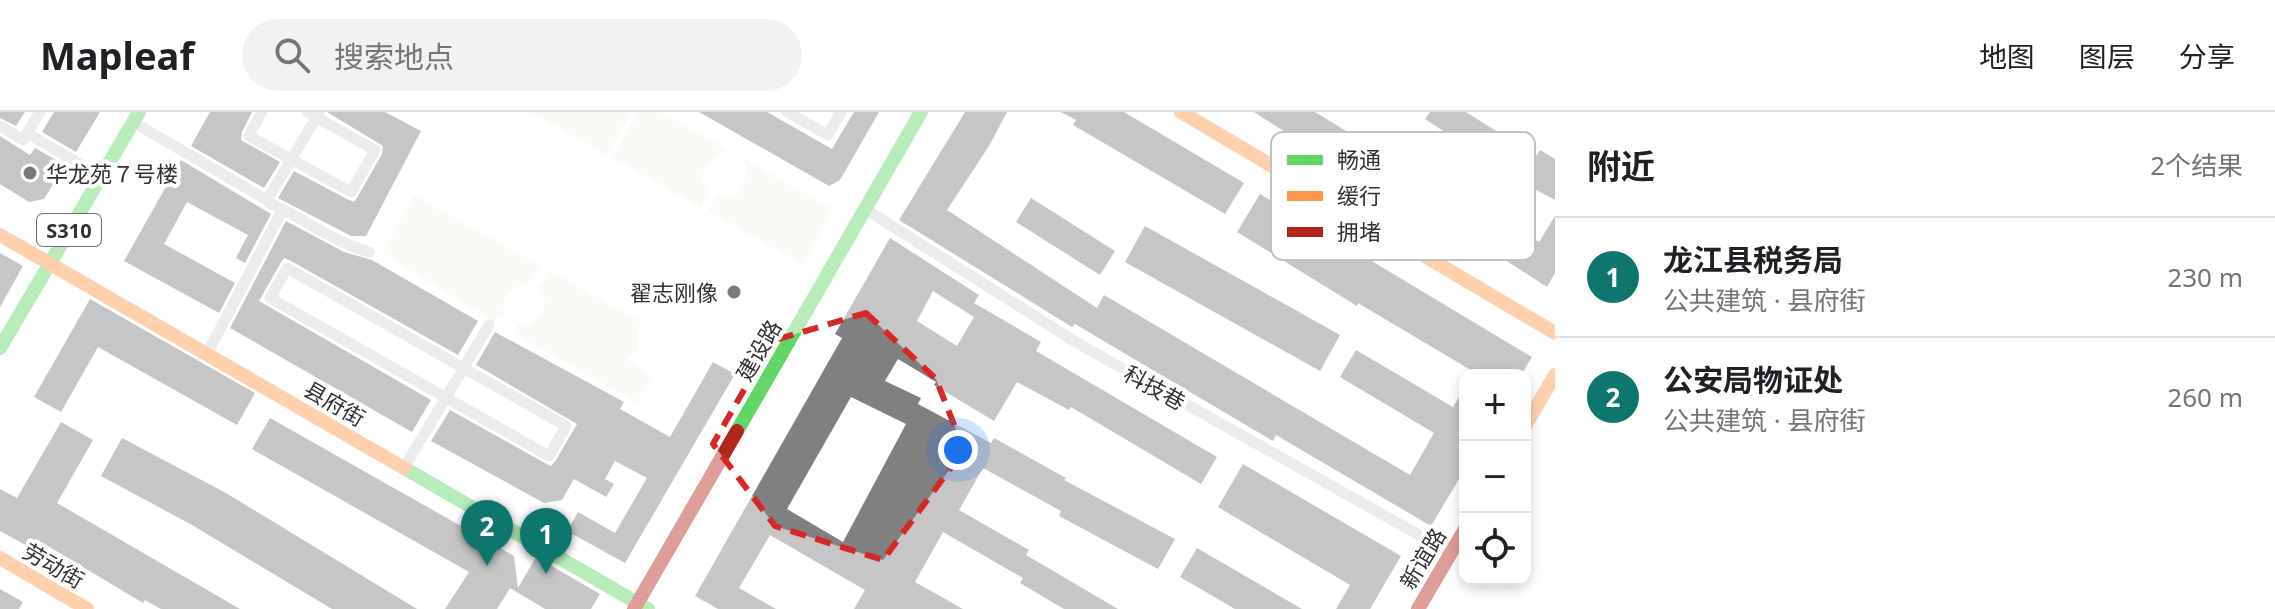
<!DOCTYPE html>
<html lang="zh">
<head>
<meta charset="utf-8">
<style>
	:root { --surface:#fff; --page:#f2f2f2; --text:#202124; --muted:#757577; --line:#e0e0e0; --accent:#0f766e }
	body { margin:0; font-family:"Noto Sans","Noto Sans SC",sans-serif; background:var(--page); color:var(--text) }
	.controls { position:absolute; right:24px; bottom:24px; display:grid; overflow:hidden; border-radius:16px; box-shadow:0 4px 12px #0003 }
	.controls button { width:72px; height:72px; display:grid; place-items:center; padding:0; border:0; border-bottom:2px solid var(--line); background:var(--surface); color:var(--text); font:40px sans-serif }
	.you { position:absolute; left:958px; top:338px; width:28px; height:28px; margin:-20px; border:6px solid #fff; border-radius:50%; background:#1a73e8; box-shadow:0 0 0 12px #1a73e833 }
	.badge { display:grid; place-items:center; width:52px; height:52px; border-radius:50%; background:var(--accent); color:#fff; font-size:26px; font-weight:700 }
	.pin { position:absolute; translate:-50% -66px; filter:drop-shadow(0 2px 4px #0008) }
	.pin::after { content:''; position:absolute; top:42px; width:28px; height:24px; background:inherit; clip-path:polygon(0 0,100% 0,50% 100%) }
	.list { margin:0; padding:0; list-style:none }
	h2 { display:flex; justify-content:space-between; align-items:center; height:104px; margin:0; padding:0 32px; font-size:34px }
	h2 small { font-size:26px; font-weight:400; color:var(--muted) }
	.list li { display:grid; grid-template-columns:52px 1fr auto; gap:24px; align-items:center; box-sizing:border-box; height:120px; padding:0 32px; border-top:2px solid var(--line) }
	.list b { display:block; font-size:30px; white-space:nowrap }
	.list p { margin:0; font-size:26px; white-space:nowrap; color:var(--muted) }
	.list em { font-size:26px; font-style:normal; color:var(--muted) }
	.icon { flex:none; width:44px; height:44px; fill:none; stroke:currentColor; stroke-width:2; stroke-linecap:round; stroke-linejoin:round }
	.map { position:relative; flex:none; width:1555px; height:497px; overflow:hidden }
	header { display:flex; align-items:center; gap:48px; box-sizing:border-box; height:112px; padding:0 40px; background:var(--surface); border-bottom:2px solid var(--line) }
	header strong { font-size:38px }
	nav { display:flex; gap:44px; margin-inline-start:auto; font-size:28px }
	.search { width:560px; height:72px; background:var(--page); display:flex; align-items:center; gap:20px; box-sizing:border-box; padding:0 28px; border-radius:44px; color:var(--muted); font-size:30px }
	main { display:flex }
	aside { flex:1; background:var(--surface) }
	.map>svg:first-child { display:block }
</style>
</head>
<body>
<header>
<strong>Mapleaf</strong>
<div class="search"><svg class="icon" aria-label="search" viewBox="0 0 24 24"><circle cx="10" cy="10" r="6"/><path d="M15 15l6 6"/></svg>搜索地点</div>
<nav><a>地图</a><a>图层</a><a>分享</a></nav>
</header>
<main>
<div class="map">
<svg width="1555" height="497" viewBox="0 0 1555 497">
	<rect width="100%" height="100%" fill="#fff"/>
	<g fill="#f2f6ed">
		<path d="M530,0H631L607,43Z"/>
		<path d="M638,0H660L727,37C711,46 693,63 709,81L700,95L612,45Z"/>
		<path d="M744,47L831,96L803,153L708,99L716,84L734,87C746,74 748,64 744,47Z"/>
		<path d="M414,83L539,153L528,173C512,175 497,186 506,204L494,210L382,141Z"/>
		<path d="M550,159L642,210L637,218V239L627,247L652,263L637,291L515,222L518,212H529L542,203L545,189L539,177Z"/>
	</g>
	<g fill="#808080" fill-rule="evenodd">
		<path d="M0,0H25L16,14L0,6Z"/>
		<path d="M54,0H100L76,40L42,20Z"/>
		<path d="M210,0H252L242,20L241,28L280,50L264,76L191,34Z"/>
		<path d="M327,0H385L421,19L366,124H351L278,86L294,59L347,87L354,90L358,84L382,42L383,34Z"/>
		<path d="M699,0H767L832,37L854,0H879L840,68L829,74Z"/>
		<path d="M965,0H1007L989,34L947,98L1097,196L1104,183L1410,363L1434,321L1340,265L1356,238L1453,295L1465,275V357L1431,414L1276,323L1273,329L1075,212L1072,215L899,108Z"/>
		<path d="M1061,0H1124L1244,71L1225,102L1073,13L1076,8Z"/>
		<path d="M1254,0H1315L1369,33L1352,63Z"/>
		<path d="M1430,0H1466L1518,33L1504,59L1425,7Z"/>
		<path d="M0,24L30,43L35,36L65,53L44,87L29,90L0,72Z"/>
		<path d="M1540,38L1555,47V88L1520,69Z"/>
		<path d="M181,48L271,102L245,151L236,146L248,123L187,90L164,132L235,171L219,201L124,149Z"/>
		<path d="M1397,49L1482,100L1473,117L1485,124L1499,103L1539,130L1555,104V161L1547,175L1459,118L1455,124L1381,74Z"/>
		<path d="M1260,82L1532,245L1521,263H1472L1474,260L1358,191L1357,194L1237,120Z"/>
		<path d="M1031,86L1115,139L1100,163L1016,110Z"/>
		<path d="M286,109L344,140L372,148L478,209L458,243L291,149L284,146L280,152L259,189L431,288L412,320L230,216Z"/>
		<path d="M1145,114L1340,223L1320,259L1125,150Z"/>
		<path d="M890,126L979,183L974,191L1041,230L1036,239L1217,345L1201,372L1071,295L1069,298L1017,270L994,309L934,273L936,270L898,247L885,269L921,286L918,292L991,331L994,326L1066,366L1064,368L1175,427L1158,457L1059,404L1061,399L983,356L959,398L1029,438L1026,443L1118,497H1064L1020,471L1023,466L943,420L915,470L963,497H854L865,478L770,423L739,476L776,497H718L695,484L842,226L835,222ZM933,179L974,205L957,234L917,209ZM851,285L906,312L843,430L787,397Z"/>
		<path d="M0,141L23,154L0,195Z"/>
		<path d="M90,187L255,281L237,313L98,235L61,300L34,285Z"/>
		<path d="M495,220L624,290L620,297L670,325L713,250L735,262L625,451L567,419L578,400L615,421L647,366L615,349L605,367L614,372L606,385L574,367L562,388L544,391L431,329L450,298L545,351L551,354L556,348L577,312L476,253Z"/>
		<path d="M270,306L514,444L518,476L536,445L600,482L591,497H545L510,476L497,497H445L469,460L252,337Z"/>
		<path d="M61,310L93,328L57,391L240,497H161L145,488L143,491L36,427L31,436L0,419V377L17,386Z"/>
		<path d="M122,326L226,381L417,497H332L192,413L101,364Z"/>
		<path d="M1243,352L1401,444L1370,497H1336L1350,473L1218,395Z"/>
		<path d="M1197,436L1302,497H1235L1180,465Z"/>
		<path d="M0,477L23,490L19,497H0Z"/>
	</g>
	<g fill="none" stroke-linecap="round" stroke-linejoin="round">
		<g stroke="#d5d5d5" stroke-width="11">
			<path d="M262,0L249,24L351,80L375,38L307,0"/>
			<path d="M787,0L828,23L841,0"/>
			<path d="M133,10L267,88C273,95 280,96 288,100C315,115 339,131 369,140"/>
			<path d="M0,14L23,28L40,0"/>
			<path d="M27,21L100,64"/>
			<path d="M267,88L319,1"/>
			<path d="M865,97L1079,232L1451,441"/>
			<path d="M287,156L566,314L549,344L270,186Z"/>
			<path d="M207,242L283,97"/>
			<path d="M404,356L489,213"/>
		</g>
		<g stroke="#63d668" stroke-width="14">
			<path d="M0,236L139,0"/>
			<path d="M737,319L921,0"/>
			<path d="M404,356L648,497"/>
		</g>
		<g stroke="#ff974d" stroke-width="14">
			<path d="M1181,0L1555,221"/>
			<path d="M0,123L404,356"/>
			<path d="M1525,314L1555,263"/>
			<path d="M0,446L87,497"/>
		</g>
		<g stroke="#b3261e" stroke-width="14">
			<path d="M634,497L737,319"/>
			<path d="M1418,497L1465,417"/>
		</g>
	</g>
	<path d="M0 0H1555V497H0ZM866,201L936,267L964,338L883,448L775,414L713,332L772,229Z" fill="#fff" fill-opacity=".55" fill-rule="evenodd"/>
	<path fill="none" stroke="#d62828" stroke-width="6" stroke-dasharray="16 10" stroke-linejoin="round" d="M866,201L936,267L964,338L883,448L775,414L713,332L772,229Z"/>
	<g fill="#797979" stroke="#fff" stroke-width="3">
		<circle cx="30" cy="61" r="8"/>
		<circle cx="734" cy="180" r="8"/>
	</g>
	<g text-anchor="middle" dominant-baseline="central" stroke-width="8" stroke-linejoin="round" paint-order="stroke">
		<rect fill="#fff" stroke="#6f6f6f" stroke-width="2" x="37" y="102" width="64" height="32" rx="6"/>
		<g font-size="20" font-weight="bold" fill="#313131">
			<text x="69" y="118">S310</text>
		</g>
		<g font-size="22" fill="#313131" stroke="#fff" text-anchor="start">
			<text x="46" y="61">华龙苑７号楼</text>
			<text x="718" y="180" text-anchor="end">翟志刚像</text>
		</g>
		<g font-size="22" fill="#313131" stroke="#fff">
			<text transform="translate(758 238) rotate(-60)">建设路</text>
			<text transform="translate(1155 275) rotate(29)">科技巷</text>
			<text transform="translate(335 291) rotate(30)">县府街</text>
			<text transform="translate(1422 446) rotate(-59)">新谊路</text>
			<text transform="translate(54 453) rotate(30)">劳动街</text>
		</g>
	</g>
	<rect x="1271" y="20" width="264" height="128" rx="12" fill="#fff" stroke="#c1c1c1" stroke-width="2"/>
	<rect x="1287" y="43" width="36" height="10" fill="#63d668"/>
	<rect x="1287" y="79" width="36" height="10" fill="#ff974d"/>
	<rect x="1287" y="115" width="36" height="10" fill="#b3261e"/>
	<g font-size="22" fill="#313131">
		<text x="1337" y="56">畅通</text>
		<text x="1337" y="92">缓行</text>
		<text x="1337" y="128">拥堵</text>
	</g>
</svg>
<div class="controls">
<button>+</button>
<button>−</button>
<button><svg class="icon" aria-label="locate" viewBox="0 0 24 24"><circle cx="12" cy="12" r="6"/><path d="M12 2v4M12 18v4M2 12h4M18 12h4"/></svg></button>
</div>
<div class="you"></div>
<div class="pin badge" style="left:546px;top:462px">1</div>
<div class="pin badge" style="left:487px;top:454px">2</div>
</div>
<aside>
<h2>附近<small>2个结果</small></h2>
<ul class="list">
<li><span class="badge">1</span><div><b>龙江县税务局</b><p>公共建筑 · 县府街</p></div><em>230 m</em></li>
<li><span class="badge">2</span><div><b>公安局物证处</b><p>公共建筑 · 县府街</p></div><em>260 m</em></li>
</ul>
</aside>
</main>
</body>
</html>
